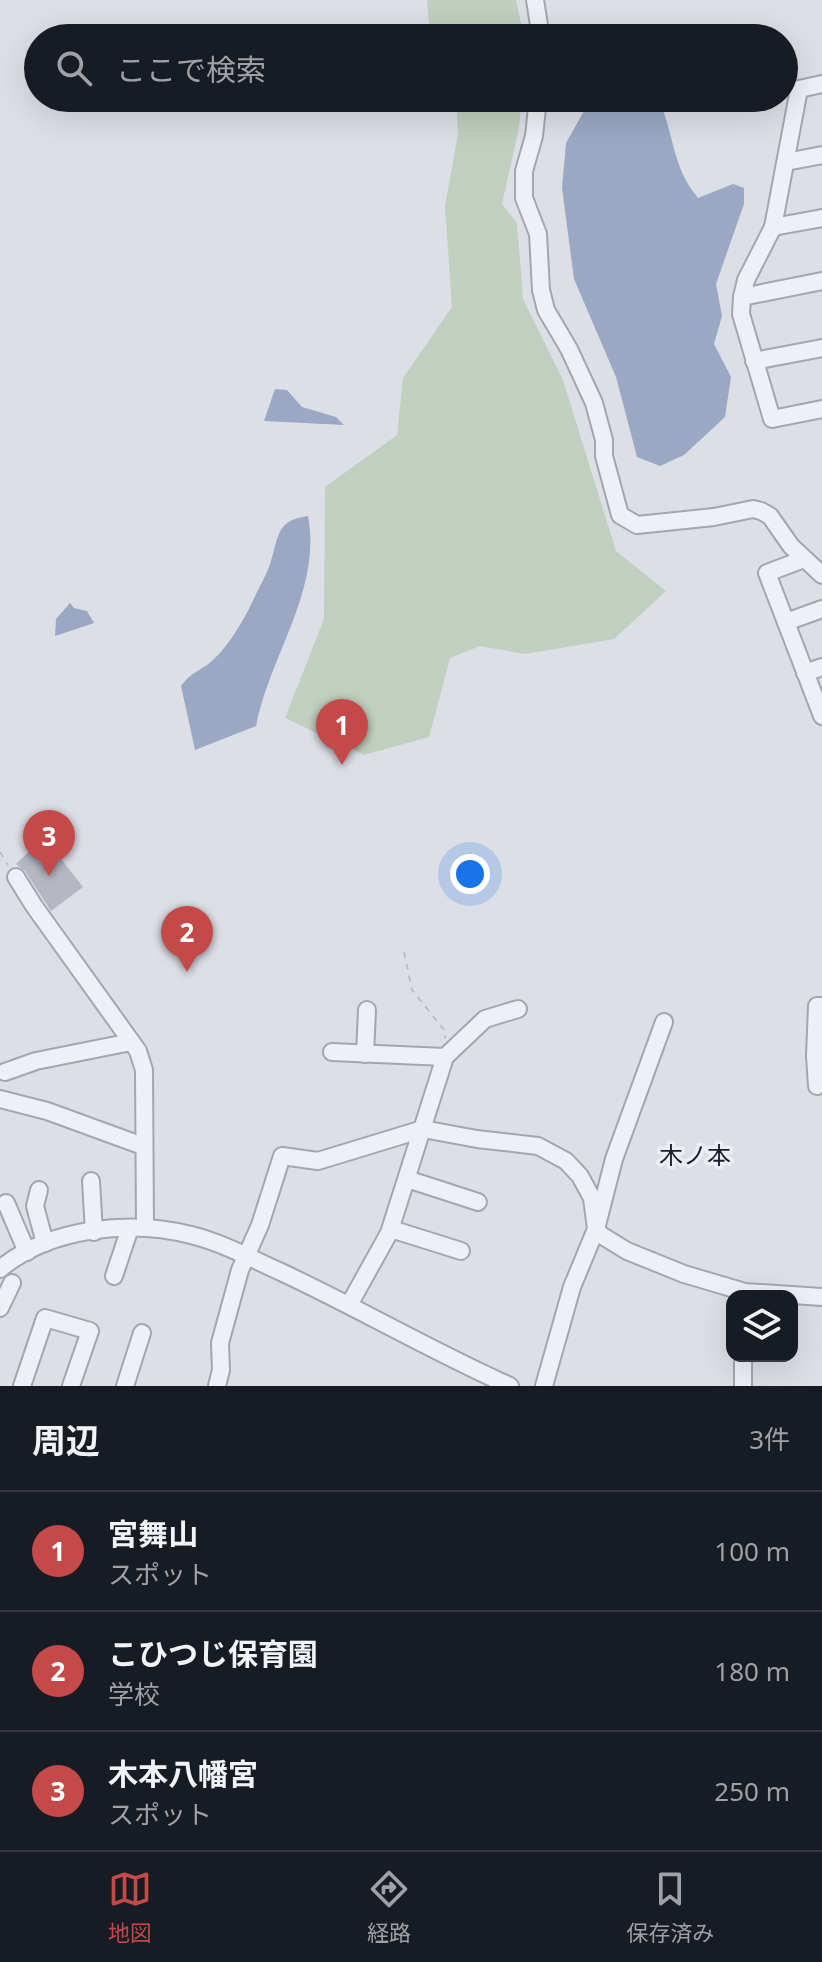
<!DOCTYPE html>
<html lang="ja">
<head>
<meta charset="utf-8">
<style>
	:root { --surface:#171b24; --page:#20242c; --text:#f1f3f6; --muted:#9ea1a6; --line:#363941; --accent:#c44949 }
	body { margin:0; font-family:"Noto Sans","Noto Sans JP",sans-serif; background:var(--page); color:var(--text) }
	.controls { position:absolute; right:24px; bottom:24px; display:grid; overflow:hidden; border-radius:16px; box-shadow:0 8px 32px #0002 }
	.controls button { width:72px; height:72px; display:grid; place-items:center; padding:0; border:0; border-bottom:2px solid var(--line); background:var(--surface); color:var(--text); font:40px sans-serif }
	.you { position:absolute; left:470px; top:874px; width:28px; height:28px; margin:-20px; border:6px solid #fff; border-radius:50%; background:#1a73e8; box-shadow:0 0 0 12px #1a73e833 }
	.badge { display:grid; place-items:center; width:52px; height:52px; border-radius:50%; background:var(--accent); color:#fff; font-size:26px; font-weight:700 }
	.pin { position:absolute; translate:-50% -66px; filter:drop-shadow(0 2px 4px #0008) }
	.pin::after { content:''; position:absolute; top:42px; width:28px; height:24px; background:inherit; clip-path:polygon(0 0,100% 0,50% 100%) }
	.list { margin:0; padding:0; list-style:none }
	h2 { display:flex; justify-content:space-between; align-items:center; height:104px; margin:0; padding:0 32px; font-size:34px }
	h2 small { font-size:26px; font-weight:400; color:var(--muted) }
	.list li { display:grid; grid-template-columns:52px 1fr auto; gap:24px; align-items:center; box-sizing:border-box; height:120px; padding:0 32px; border-top:2px solid var(--line) }
	.list b { display:block; font-size:30px; white-space:nowrap }
	.list p { margin:0; font-size:26px; white-space:nowrap; color:var(--muted) }
	.list em { font-size:26px; font-style:normal; color:var(--muted) }
	.icon { flex:none; width:44px; height:44px; fill:none; stroke:currentColor; stroke-width:2; stroke-linecap:round; stroke-linejoin:round }
	.map { position:relative; flex:none; width:822px; height:1386px; overflow:hidden }
	.search { position:absolute; background:var(--surface); box-shadow:0 8px 32px #0002; left:24px; right:24px; top:24px; height:88px; display:flex; align-items:center; gap:20px; box-sizing:border-box; padding:0 28px; border-radius:44px; color:var(--muted); font-size:30px }
	.sheet { height:464px; background:var(--surface) }
	nav { display:flex; justify-content:space-around; align-items:center; box-sizing:border-box; height:112px; border-top:2px solid var(--line); background:var(--surface); font-size:22px; color:var(--muted) }
	nav a { display:grid; justify-items:center; gap:4px }
	nav .on { color:var(--accent) }
	.map>svg:first-child { display:block }
</style>
</head>
<body>
<div class="map">
<svg width="822" height="1386" viewBox="0 0 822 1386">
	<rect width="100%" height="100%" fill="#dddfe6"/>
	<g fill="#c0cfbf">
		<path d="M427,0H516L524,38H441L429,24Z"/>
		<path d="M456,98H522L519,128L502,204L517,223L523,299L563,380L616,551L666,591L614,639L525,654L480,646L450,658L429,737L364,755L285,718L324,619L325,487L397,435L403,378L452,307L445,206L458,134Z"/>
	</g>
	<g fill="#9aa8c4">
		<path d="M582,98H658C675,135 671,165 698,198L733,184L744,188V204L716,284L722,316L714,344L731,377L725,417L684,455L660,466L637,457L616,377L574,279L562,188L566,143L584,111Z"/>
		<path d="M275,389L287,390L302,407L336,417L344,425L264,421Z"/>
		<path d="M308,516C322,590 270,655 256,726L195,750L181,686C193,670 202,671 214,659C232,642 247,614 257,592C262,582 267,573 270,564C279,538 275,520 308,516Z"/>
		<path d="M70,603L74,608L87,611L94,623L55,636L56,619Z"/>
	</g>
	<path fill="#b5b8c2" d="M44,837L83,887L51,911L25,871L16,864Z"/>
	<g fill="none" stroke-linecap="round" stroke-linejoin="round">
		<g stroke="#a3a6af" stroke-width="20">
			<g id="minor">
				<path d="M535,0L541,38"/>
				<path d="M822,84L799,89L773,227L746,280L742,297L741,314L772,419L822,409"/>
				<path d="M538,98L534,136L524,171V198L538,234L541,290L546,310L569,349L594,403L604,440V456L620,515L637,525L714,517L753,509L761,511L770,516L791,546L822,575"/>
				<path d="M786,162L822,155"/>
				<path d="M773,227L822,218"/>
				<path d="M742,297L822,281"/>
				<path d="M754,361L822,348"/>
				<path d="M804,559L767,573L822,716"/>
				<path d="M786,622L822,609"/>
				<path d="M805,673L822,667"/>
				<path d="M16,877L34,906L138,1051L144,1070L145,1227"/>
				<path d="M332,1052L445,1057L485,1019L518,1009"/>
				<path d="M365,1054L367,1010"/>
				<path d="M5,1072L36,1061L131,1042"/>
				<path d="M817,1086L815,1056L817,1006H822"/>
				<path d="M0,1099L47,1111L143,1146"/>
				<path d="M407,1179L478,1202"/>
				<path d="M91,1181L94,1232"/>
				<path d="M39,1190L35,1206L45,1243"/>
				<path d="M6,1203L27,1252"/>
				<path d="M391,1229L461,1251"/>
				<path d="M0,1269C49,1228 130,1219 191,1235C223,1243 252,1259 281,1272C358,1308 432,1351 510,1386"/>
				<path d="M114,1276L130,1228"/>
				<path d="M349,1305L389,1233L445,1057"/>
				<path d="M0,1308L12,1283"/>
				<path d="M743,1356V1386"/>
				<path d="M22,1386L45,1318L90,1331L71,1386"/>
				<path d="M125,1386L142,1333"/>
				<path d="M217,1386L221,1370L220,1343L240,1270L260,1225L282,1156L318,1161L423,1129L477,1139L538,1146L566,1161L580,1176L592,1198L596,1229L601,1235L627,1251L684,1274L745,1292L822,1297"/>
				<path d="M544,1386L572,1287L596,1229L614,1159L664,1022"/>
			</g>
		</g>
		<g stroke="#bbbdc5" stroke-width="2" stroke-dasharray="6 6" stroke-linecap="butt">
			<path d="M0,852L8,865"/>
			<path d="M404,952L412,990L445,1031V1038"/>
		</g>
		<use href="#minor" stroke="#eff0f5" stroke-width="16"/>
	</g>
	<g text-anchor="middle" dominant-baseline="central" stroke-width="7" stroke-linejoin="round" paint-order="stroke">
		<g font-size="24" fill="#1a1d2c" stroke="#eceef4">
			<text x="695" y="1154">木ノ本</text>
		</g>
	</g>
</svg>
<div class="controls">
<button><svg class="icon" aria-label="layers" viewBox="0 0 24 24"><path d="M12 4l9 5-9 5-9-5zM3 14l9 5 9-5"/></svg></button>
</div>
<div class="you"></div>
<div class="pin badge" style="left:342px;top:765px">1</div>
<div class="pin badge" style="left:187px;top:972px">2</div>
<div class="pin badge" style="left:49px;top:876px">3</div>
<div class="search"><svg class="icon" aria-label="search" viewBox="0 0 24 24"><circle cx="10" cy="10" r="6"/><path d="M15 15l6 6"/></svg>ここで検索</div>
</div>
<section class="sheet">
<h2>周辺<small>3件</small></h2>
<ul class="list">
<li><span class="badge">1</span><div><b>宮舞山</b><p>スポット</p></div><em>100 m</em></li>
<li><span class="badge">2</span><div><b>こひつじ保育園</b><p>学校</p></div><em>180 m</em></li>
<li><span class="badge">3</span><div><b>木本八幡宮</b><p>スポット</p></div><em>250 m</em></li>
</ul>
</section>
<nav>
<a class="on"><svg class="icon" aria-label="map" viewBox="0 0 24 24"><path d="M3 6l6-2 6 2 6-2v14l-6 2-6-2-6 2zM9 4v14M15 6v14"/></svg>地図</a>
<a><svg class="icon" aria-label="directions" viewBox="0 0 24 24"><path d="M12 3l9 9-9 9-9-9zM9 14v-3h6M13 9l2 2-2 2"/></svg>経路</a>
<a><svg class="icon" aria-label="saved" viewBox="0 0 24 24"><path d="M7 4h10v16l-5-4-5 4z"/></svg>保存済み</a>
</nav>
</body>
</html>
